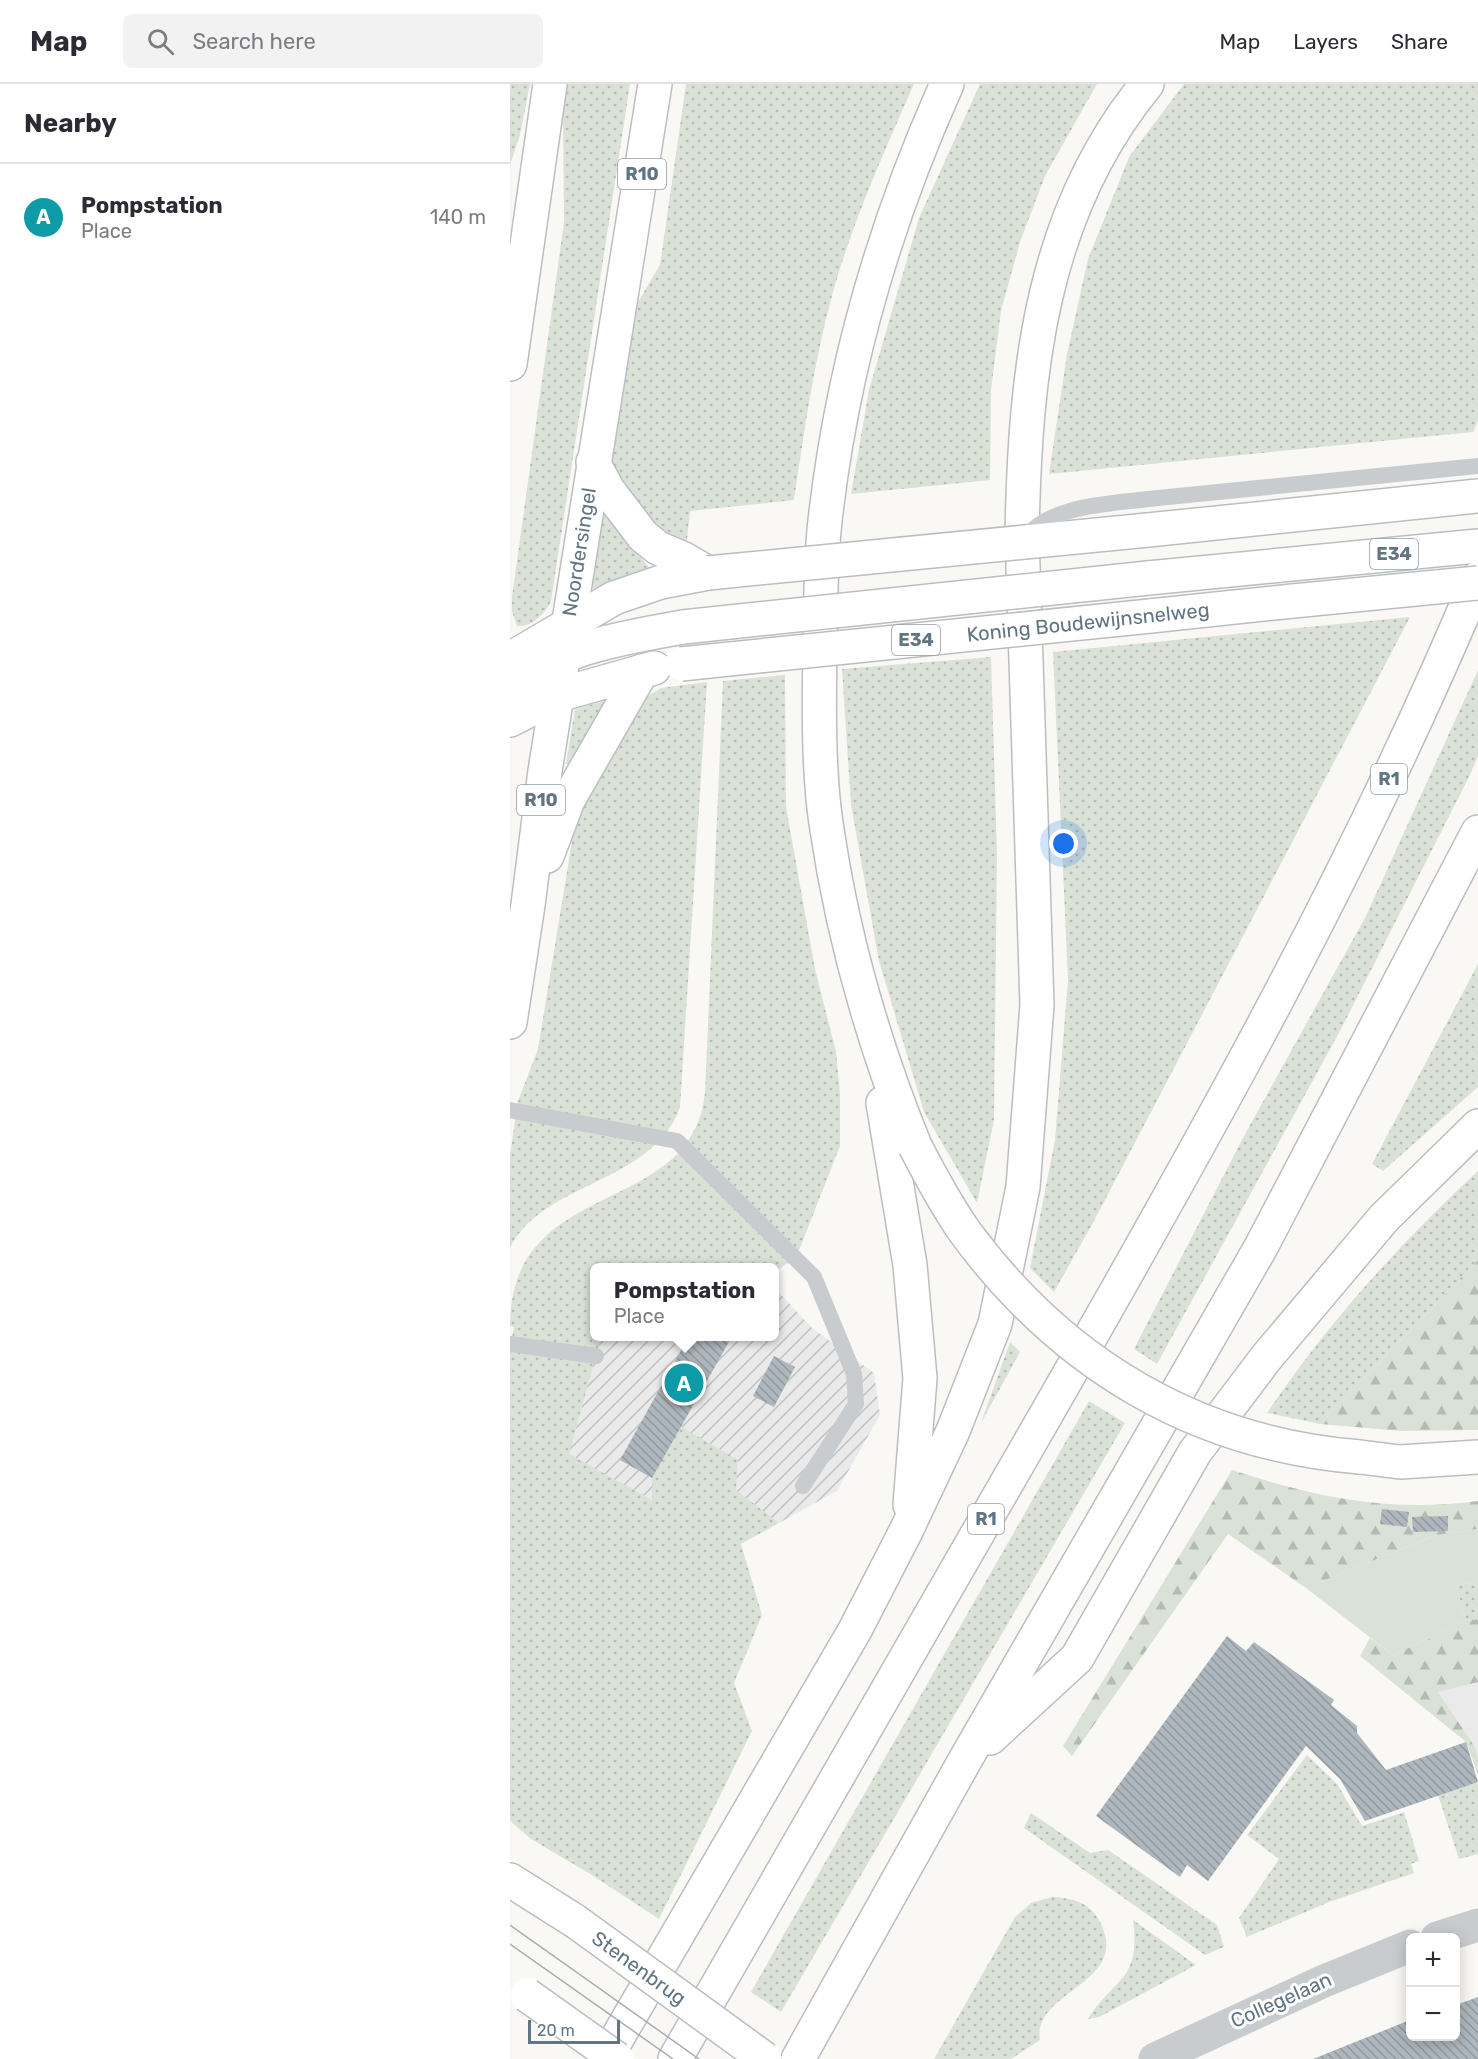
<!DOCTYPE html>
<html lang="en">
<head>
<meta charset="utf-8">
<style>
	:root { --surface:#fff; --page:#f2f2f3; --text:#2b2b33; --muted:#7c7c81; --line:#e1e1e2; --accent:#f04a1e }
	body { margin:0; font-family:Rubik,sans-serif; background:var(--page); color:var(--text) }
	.controls { position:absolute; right:18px; bottom:18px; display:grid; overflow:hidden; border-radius:9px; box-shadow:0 3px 15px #0003 }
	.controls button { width:54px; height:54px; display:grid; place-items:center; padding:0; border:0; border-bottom:2px solid var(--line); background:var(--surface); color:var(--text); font:30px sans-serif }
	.scale { position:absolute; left:18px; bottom:15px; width:92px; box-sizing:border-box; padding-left:6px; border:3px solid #617583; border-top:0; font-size:16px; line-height:21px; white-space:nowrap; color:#617583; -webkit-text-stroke:4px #fff; paint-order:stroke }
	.you { position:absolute; left:554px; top:760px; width:21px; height:21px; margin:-15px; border:4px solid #fff; border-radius:50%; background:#1a73e8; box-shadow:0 0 0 9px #1a73e833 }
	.badge { display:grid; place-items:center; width:39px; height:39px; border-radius:50%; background:var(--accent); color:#fff; font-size:20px; font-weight:700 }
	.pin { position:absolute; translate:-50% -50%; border:3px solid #fff; box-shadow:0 2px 6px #0006 }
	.popup { position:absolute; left:80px; top:1179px; width:189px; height:78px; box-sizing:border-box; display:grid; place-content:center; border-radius:9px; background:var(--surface); filter:drop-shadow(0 2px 4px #0005); font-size:20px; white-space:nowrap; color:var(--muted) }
	.popup b { font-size:22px; color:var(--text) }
	.popup::after { content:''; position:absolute; left:50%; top:100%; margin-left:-12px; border:12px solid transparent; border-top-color:var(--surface) }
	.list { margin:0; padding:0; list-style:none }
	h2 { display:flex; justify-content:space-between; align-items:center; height:78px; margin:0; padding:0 24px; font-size:26px }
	h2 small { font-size:20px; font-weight:400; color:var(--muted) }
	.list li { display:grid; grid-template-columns:39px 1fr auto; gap:18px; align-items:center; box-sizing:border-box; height:108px; padding:0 24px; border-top:2px solid var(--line) }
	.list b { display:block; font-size:22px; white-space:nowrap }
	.list p { margin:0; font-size:20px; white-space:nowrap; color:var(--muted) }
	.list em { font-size:20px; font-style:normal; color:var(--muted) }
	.icon { flex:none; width:33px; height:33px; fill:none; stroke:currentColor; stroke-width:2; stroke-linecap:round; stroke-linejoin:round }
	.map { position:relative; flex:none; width:968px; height:1975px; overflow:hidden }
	header { display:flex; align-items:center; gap:36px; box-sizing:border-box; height:84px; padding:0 30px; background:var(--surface); border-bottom:2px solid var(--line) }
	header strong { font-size:28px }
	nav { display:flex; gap:33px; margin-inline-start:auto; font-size:21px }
	.search { width:420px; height:54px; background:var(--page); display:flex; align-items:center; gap:15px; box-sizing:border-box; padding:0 21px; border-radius:9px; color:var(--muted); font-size:22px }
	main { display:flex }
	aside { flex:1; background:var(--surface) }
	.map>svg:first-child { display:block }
</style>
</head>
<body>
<header>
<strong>Map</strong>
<div class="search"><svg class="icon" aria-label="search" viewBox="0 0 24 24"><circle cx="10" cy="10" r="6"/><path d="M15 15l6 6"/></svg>Search here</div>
<nav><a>Map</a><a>Layers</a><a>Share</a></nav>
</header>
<main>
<aside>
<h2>Nearby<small></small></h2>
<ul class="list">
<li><span class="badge" style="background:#0f9aa8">A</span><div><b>Pompstation</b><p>Place</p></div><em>140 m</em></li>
</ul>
</aside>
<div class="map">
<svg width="968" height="1975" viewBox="0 0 968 1975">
	<defs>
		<pattern id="industrial-furrows" width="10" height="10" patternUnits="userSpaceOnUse" patternTransform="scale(1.5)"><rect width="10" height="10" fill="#e9eae9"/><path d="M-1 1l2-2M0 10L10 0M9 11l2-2" fill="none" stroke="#c0c2c2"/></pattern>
		<pattern id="grass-dots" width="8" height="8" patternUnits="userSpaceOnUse" patternTransform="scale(1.5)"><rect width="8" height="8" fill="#dae1d6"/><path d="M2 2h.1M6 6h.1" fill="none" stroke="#b4bbb3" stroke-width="1.8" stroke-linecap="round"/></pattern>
		<pattern id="forest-firs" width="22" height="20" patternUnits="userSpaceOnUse" patternTransform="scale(1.5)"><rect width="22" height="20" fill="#dae1d6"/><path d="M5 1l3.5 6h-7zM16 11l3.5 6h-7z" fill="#b4bbb3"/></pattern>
		<pattern id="building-back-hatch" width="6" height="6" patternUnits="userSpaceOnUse" patternTransform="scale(1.5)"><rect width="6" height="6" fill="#aeb7bd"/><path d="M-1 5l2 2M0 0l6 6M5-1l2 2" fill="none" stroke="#91999f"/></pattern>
	</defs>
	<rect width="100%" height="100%" fill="#f9f8f5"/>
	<path fill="#e9eae9" d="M968,1598V1673L965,1663L927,1608Z"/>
	<path fill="url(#industrial-furrows)" d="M74,1173L239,1183L84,1184V1252H264V1203L302,1244L364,1289L370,1331L327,1407L269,1439L151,1420L119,1423L37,1372Z"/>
	<g fill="url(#grass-dots)">
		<path d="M0,0H20L10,51L0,81Z"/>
		<path d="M57,0H120L41,517C36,529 21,544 7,542L2,527V513L54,138L53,24Z"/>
		<path d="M176,0H404C378,59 352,117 332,178C307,256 296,336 284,416L180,427L176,465C166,460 151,455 143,447C121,424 102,393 101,361L128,218L150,181Z"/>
		<path d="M470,0H587L535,92L510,158L491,227L481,306L480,396L341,410L359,306L409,134Z"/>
		<path d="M674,0H968V337L963,348L539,390L557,270L578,175L619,73Z"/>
		<path d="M97,429L140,485L85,510L82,501L92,432Z"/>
		<path d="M900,533L584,1137L544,1208L520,1184L545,1056L558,896L543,568Z"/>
		<path d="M481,573L487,771L484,1036L467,1119L414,1028L369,877L341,721L332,585Z"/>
		<path d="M968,586V672L960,691L830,947L647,1280L624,1265L734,1052L856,832Z"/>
		<path d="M275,591L276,723L305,885L326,968L330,1010V1062L286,1174L264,1188V1184H84V1252L91,1253L59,1370L142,1416V1394L170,1342L228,1376L226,1406L269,1439L231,1460L252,1531L224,1599L242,1647L149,1835L82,1791L21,1755L0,1737V1264L4,1243L0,1242C0,1090 183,1136 195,1008L213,597Z"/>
		<path d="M197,598L170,1023C143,1100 33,1097 0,1164V1071L8,1017L28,965L64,745L72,727L138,612L151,604Z"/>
		<path d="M94,617L97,620L62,680H56L65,625Z"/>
		<path d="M968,880V1003L873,1087L862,1080Z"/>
		<path d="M968,1087V1176L810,1340L757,1329C817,1240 889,1160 968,1087Z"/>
		<path d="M500,1258L510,1268L471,1339Z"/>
		<path d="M579,1317L615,1339L271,1928L241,1908Z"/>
		<path d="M968,1497V1535L956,1537L946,1502Z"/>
		<path d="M797,1671L827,1700L852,1742L894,1728L909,1777L901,1780L904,1789L819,1818L737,1853L729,1834L769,1775L737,1751Z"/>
		<path d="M968,1698V1770L949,1775L928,1711Z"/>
		<path d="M521,1729L580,1769L598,1766L707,1841L714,1863L695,1871L514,1744Z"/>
		<path d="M542,1813C562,1814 579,1818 589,1836C624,1900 522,1906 530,1956L501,1975H424L505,1833L521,1819Z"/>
		<path d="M623,1836L686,1881L589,1933L578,1935C605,1892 631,1898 623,1836Z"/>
	</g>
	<g fill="url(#forest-firs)">
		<path d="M968,1176V1346L892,1347L810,1340Z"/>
		<path d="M722,1386C805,1413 880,1429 968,1417V1445L924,1452L796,1504L718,1450L562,1672L553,1662Z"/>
		<path d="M968,1535V1598L928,1608L965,1663L968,1673V1690L956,1658L850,1572L860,1554L883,1571L956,1537Z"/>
	</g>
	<path fill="#dae1d6" d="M968,1445V1497L946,1502L956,1537L883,1571L796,1504L924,1452Z"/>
	<g fill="url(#building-back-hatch)">
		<path d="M179,1252H213L220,1256L142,1394L110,1376Z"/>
		<path d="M264,1272L285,1283L264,1323L243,1312Z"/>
		<path d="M872,1425L899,1428L897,1443L870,1440Z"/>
		<path d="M938,1432V1447L903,1448L902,1433Z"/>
		<path d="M717,1552L736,1567L744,1558L824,1616L821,1621L847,1642V1649L876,1686L956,1658L968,1698L855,1737L830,1695L796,1662L698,1797L677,1781L670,1793L586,1732Z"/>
		<path d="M968,1913V1975H803L900,1936V1952H946V1921Z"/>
	</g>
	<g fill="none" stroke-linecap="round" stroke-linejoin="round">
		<g stroke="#b8bec2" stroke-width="36">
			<path id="secondary" d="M0,1796L65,1837"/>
		</g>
		<g stroke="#bbbfc3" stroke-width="36">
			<g id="primary">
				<path d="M0,280L40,0"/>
				<path d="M83,378L98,406L133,452L148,464L174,475L198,489"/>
				<path d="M0,575L104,514L151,498L198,489"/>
				<path d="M0,604C48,563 113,554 173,543"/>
				<path d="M0,636L48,611L144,584"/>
				<path d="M37,772L58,716L132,587"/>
				<path d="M0,938L18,821L35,687L145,0"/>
			</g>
		</g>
		<g stroke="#babec1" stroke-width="36">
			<g id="highway">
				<path d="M638,446L968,412"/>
				<path d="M638,494L968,462"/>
				<path d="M640,532L783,517"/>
				<path d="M373,1019L400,1181L410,1294L400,1421"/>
				<path d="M405,1062C363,959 332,850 316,739C308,686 309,618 310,564C311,522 310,479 315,437C332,285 374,140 437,0"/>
				<path d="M850,1373L890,1378L968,1373"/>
				<path d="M480,1654L567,1574L685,1368L756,1274L874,1134L968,1042"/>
				<path d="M95,1975L345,1546L396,1447L443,1347L485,1240L513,1103L527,921L512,451C515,290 530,130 637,0"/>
				<path d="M165,1975C289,1760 413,1544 537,1329C693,1057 847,784 968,494"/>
				<path d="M288,1975L454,1678L751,1163L968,748"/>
			</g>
		</g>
		<g stroke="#c8cccf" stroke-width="16">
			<path d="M638,415L968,382"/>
			<path d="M0,1026L167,1057L304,1193L344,1290L346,1320L293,1402"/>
			<path d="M0,1260L86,1272"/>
		</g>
		<g stroke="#c8cccf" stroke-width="33">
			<path d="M927,1854L968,1841"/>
			<path d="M645,1975L814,1897L900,1862"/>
		</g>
		<use href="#secondary" stroke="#fff" stroke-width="33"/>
		<use href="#primary" stroke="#fff" stroke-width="33"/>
		<use href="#highway" stroke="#fff" stroke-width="33"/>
		<g stroke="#a6adb3" stroke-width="1.5">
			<path d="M0,1841L189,1975"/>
			<path d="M0,1860L163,1975"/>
		</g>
		<g stroke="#b8bec2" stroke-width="36" stroke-linecap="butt">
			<g id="secondary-bridge">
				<path d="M65,1837L255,1975"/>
				<path d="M17,1911L107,1975"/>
			</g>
		</g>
		<g stroke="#babec1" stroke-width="36" stroke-linecap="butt">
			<g id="highway-bridge">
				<path d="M198,489L638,446"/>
				<path d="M783,517L968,499"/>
				<path d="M173,543L638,494"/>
				<path d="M171,580L640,532"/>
				<path d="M405,1062C420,1091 436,1121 455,1148C552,1280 686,1360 850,1373"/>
			</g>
		</g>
		<path stroke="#c8cccf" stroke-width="16" d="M514,455C539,421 599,420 638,415"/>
		<use href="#secondary-bridge" stroke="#fff" stroke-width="33"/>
		<use href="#highway-bridge" stroke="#fff" stroke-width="33"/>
	</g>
	<g text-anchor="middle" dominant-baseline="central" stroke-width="6" stroke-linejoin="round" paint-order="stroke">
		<g fill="#fff" stroke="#909ea8" stroke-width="1.5">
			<rect x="108" y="75" width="48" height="30" rx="4.5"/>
			<rect x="860" y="455" width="48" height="30" rx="4.5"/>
			<rect x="382" y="541" width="48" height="30" rx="4.5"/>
			<rect x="861" y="680" width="36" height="30" rx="4.5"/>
			<rect x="7" y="701" width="48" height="30" rx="4.5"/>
			<rect x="458" y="1420" width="36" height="30" rx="4.5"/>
		</g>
		<g font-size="18" font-weight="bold" fill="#617583">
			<text x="132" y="90">R10</text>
			<text x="884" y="470">E34</text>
			<text x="406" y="556">E34</text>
			<text x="879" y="695">R1</text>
			<text x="31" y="716">R10</text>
			<text x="476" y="1435">R1</text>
		</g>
		<g font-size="20" fill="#617583" stroke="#fff">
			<text transform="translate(69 468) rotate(-81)">Noordersingel</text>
			<text transform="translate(578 538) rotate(-6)">Koning Boudewijnsnelweg</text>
			<text transform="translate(129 1884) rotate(36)">Stenenbrug</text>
			<text transform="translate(771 1916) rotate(-24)">Collegelaan</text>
		</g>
	</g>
</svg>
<div class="controls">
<button>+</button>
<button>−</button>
</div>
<div class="scale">20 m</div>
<div class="you"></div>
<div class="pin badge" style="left:174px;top:1299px;background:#0f9aa8">A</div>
<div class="popup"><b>Pompstation</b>Place</div>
</div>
</main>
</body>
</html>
